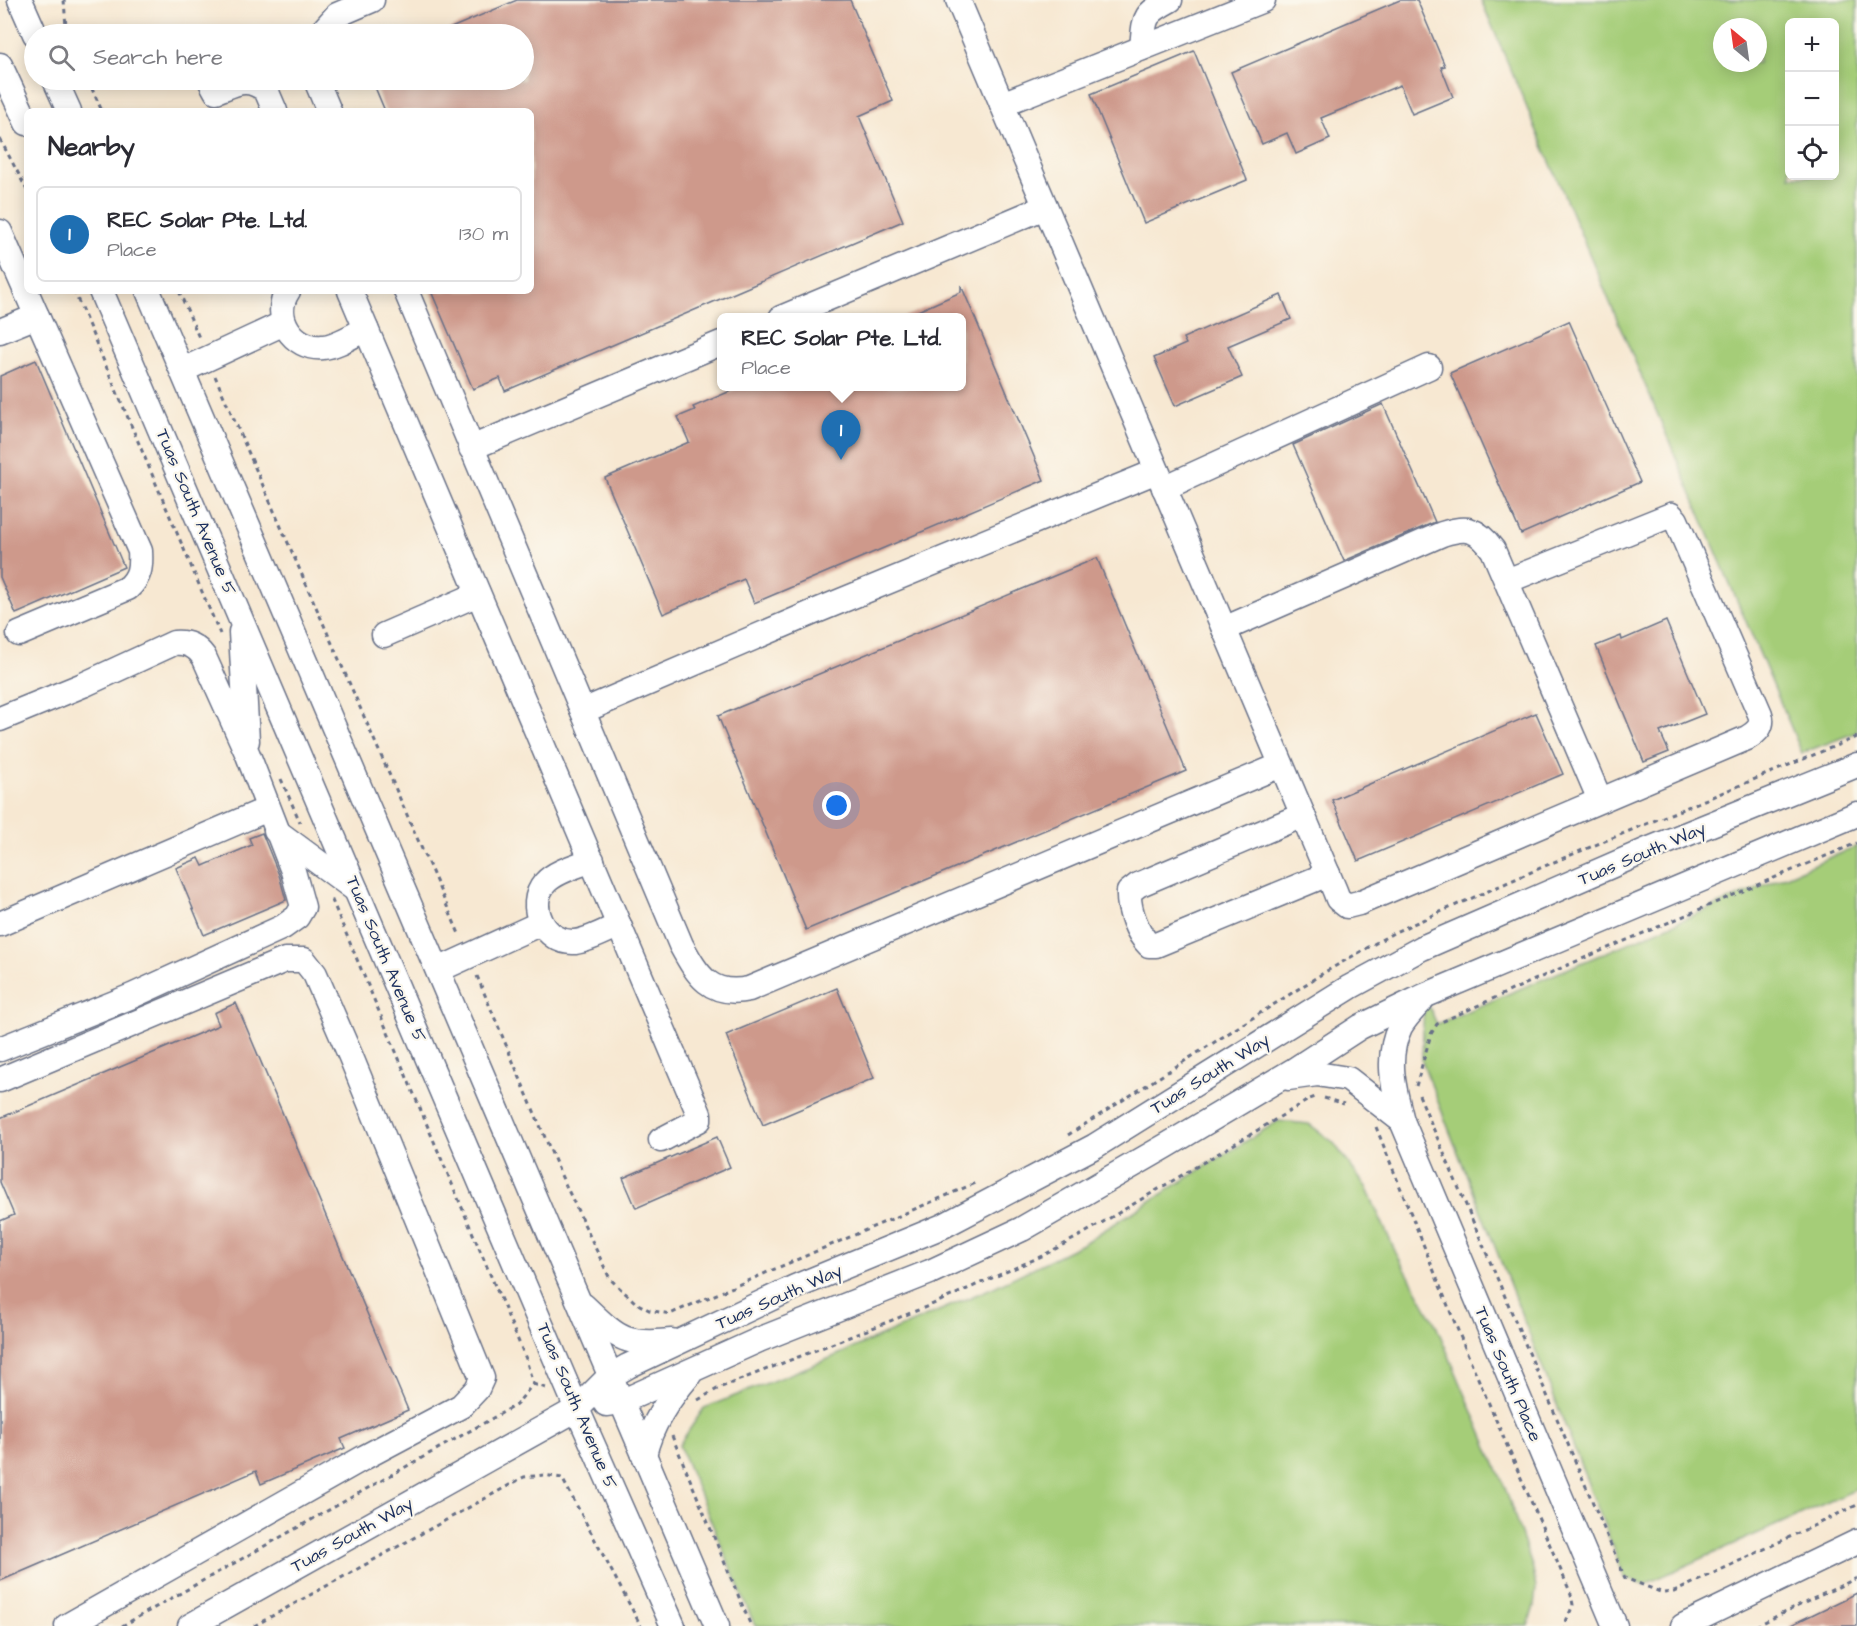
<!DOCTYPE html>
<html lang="en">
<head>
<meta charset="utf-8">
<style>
	:root { --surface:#fff; --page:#f7f7f7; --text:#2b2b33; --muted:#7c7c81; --line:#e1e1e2; --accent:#1f6fb2 }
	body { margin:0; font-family:"Architects Daughter",sans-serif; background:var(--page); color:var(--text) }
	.controls { position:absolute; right:18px; top:18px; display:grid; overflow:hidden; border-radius:9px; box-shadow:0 3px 15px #0003 }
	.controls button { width:54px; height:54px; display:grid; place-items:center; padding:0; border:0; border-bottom:2px solid var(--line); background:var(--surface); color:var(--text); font:30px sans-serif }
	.compass { position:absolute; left:1713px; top:18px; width:54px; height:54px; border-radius:50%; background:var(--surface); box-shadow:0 3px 15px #0003; rotate:331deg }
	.you { position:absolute; left:837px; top:806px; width:21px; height:21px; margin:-15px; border:4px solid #fff; border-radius:50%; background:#1a73e8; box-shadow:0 0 0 9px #1a73e833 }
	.badge { display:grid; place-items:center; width:39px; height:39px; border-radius:50%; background:var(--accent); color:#fff; font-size:20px; font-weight:700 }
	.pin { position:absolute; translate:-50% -50px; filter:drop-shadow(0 2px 3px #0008) }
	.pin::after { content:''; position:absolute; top:32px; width:21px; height:18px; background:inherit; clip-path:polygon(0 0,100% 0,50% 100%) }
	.popup { position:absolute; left:717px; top:313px; width:249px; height:78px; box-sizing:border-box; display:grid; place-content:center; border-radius:9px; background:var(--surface); filter:drop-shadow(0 2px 4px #0005); font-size:20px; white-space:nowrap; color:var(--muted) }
	.popup b { font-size:22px; color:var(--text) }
	.popup::after { content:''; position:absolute; left:50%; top:100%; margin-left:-12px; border:12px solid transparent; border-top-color:var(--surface) }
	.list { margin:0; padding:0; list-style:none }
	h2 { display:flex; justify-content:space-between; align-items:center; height:78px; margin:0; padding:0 24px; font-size:26px }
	h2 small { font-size:20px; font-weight:400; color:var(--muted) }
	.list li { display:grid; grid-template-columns:39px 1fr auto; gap:18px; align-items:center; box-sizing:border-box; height:96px; margin:0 12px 12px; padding:0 12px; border:2px solid var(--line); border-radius:9px }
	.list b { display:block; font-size:22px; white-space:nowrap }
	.list p { margin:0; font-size:20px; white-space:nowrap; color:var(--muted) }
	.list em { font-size:20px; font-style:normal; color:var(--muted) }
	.icon { flex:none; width:33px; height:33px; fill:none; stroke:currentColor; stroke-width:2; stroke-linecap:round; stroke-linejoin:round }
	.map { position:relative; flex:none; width:1857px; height:1626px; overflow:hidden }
	.search { position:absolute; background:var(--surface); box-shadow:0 3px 15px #0003; left:24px; top:24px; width:510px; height:66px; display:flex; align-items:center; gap:15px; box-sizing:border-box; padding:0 21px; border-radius:33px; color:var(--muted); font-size:22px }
	.panel { position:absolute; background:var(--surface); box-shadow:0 3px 15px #0003; left:24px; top:108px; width:510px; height:186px; border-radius:9px }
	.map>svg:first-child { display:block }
</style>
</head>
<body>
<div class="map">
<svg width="1857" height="1626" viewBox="0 0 1857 1626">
	<rect width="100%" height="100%" fill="#fbf7ec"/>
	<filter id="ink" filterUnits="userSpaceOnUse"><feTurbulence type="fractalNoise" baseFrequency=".0167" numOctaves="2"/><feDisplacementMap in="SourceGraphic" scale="12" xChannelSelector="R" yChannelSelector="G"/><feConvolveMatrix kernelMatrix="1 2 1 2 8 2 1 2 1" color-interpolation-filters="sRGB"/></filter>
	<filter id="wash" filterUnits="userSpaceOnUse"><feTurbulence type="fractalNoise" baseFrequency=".008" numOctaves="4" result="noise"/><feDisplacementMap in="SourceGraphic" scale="24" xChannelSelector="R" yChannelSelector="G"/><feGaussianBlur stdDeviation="1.35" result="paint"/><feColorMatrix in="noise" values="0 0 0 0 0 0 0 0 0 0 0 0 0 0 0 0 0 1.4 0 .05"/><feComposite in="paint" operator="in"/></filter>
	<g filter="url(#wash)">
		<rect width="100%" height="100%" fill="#f7e8d2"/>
		<g fill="#a5cd78" stroke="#607e6b" stroke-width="1.5" fill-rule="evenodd">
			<path d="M1481,0H1857V732L1802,753ZM1790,22H1834V176H1790ZM1722,27H1758V63H1722Z"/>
			<path d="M1857,846V1489L1643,1585L1625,1578L1422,1061L1424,996L1437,1024Z"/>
			<path d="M1278,1121L1309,1124L1333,1142L1366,1187L1396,1253L1435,1323L1504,1485L1533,1569L1536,1589L1534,1606L1528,1626H755L679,1445L704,1408L828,1359L994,1287L1082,1244Z"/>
		</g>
		<g id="blocks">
			<g fill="#ce998b">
				<path d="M517,0H850L893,101L859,116L903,221L505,391L500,378L473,389L431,291H531V111H385L372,80H524V34H437Z"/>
				<path d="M1400,0H1417L1445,66L1441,67L1453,97L1412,114L1400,85L1321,118L1330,139L1296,154L1287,133L1262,144L1231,72Z"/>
				<path d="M1194,51L1247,180L1144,223L1091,94Z"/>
				<path d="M961,285L1044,480L754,603L744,579L663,614L605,478L689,442L678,417L695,410L693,407L740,387H961V318H902L961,292Z"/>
				<path d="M1281,295L1291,319L1228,346L1242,377L1175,406L1154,358L1186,344L1183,338Z"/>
				<path d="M1569,321L1640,482L1521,534L1450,373Z"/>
				<path d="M36,360L124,567L16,614L0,577V376Z"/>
				<path d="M1383,404L1435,522L1344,561L1293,445Z"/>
				<path d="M1097,558L1186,771L806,930L718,716Z"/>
				<path d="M1666,621L1705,714L1660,732L1669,752L1644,762L1596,646L1621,636L1622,640Z"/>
				<path d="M1536,713L1563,774L1358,861L1332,800Z"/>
				<path d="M262,833L279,875L286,900L204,935L176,868L199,858L203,866L252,845L249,838Z"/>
				<path d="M837,988L874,1078L763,1125L726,1035Z"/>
				<path d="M236,1003L408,1410L341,1439L345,1448L261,1484L256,1471L0,1581V1221L14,1215L0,1182V1118L219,1025L214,1013Z"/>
				<path d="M717,1137L730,1167L636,1208L623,1178Z"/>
				<path d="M1857,1593V1626H1789Z"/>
			</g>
		</g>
	</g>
	<g filter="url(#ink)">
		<use href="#blocks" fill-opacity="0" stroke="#687087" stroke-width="1.5"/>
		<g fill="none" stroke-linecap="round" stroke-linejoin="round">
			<g stroke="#687087" stroke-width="27">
				<g id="minor">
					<path d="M20,0L35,34"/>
					<path d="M958,0L1335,891L1338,899L1347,906L1359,903L1747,738C1757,732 1764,726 1760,714L1676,520L1671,515L1507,581"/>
					<path d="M320,34L337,15L372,0"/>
					<path d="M1142,48C1145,18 1142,15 1170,0"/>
					<path d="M0,65L27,123"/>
					<path d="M55,80L69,111"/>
					<path d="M210,80L216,91C237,83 246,76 266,90"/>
					<path d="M266,80V90L275,111"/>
					<path d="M316,80L329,111"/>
					<path d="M1002,104L1263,0"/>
					<path d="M0,232L140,551C141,567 140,577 128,588L19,634"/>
					<path d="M101,291L577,1409L673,1626"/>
					<path d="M148,291L717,1626"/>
					<path d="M288,291C271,316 293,350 323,347C337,346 353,335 366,329"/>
					<path d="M350,291L699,1114V1120L661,1140"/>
					<path d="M406,291L681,945C698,976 710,997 749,989L1281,765"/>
					<path d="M781,318L1045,207"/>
					<path d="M0,331L37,316"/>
					<path d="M183,370L284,323"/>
					<path d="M471,448L721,343"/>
					<path d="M1164,488L1429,367"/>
					<path d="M1224,629L1442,534C1467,526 1477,528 1493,550L1600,800"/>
					<path d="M241,632L247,741"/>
					<path d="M384,635L478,594"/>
					<path d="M583,711L814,612L1157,471"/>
					<path d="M0,719L83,685L174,643C188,642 196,646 204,657L248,755L293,871L303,907L297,917L283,927L132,996L0,1049"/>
					<path d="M1303,815L1138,885L1129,892C1128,909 1137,933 1149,945H1156L1328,874"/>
					<path d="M276,831L356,890"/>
					<path d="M592,860C577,866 556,871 545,883C525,906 545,944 575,942C590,940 606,931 619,925"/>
					<path d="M0,924L268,809"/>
					<path d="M438,970L541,923"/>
					<path d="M1421,1001C1414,1009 1405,1018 1400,1027C1385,1058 1394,1089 1402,1121L1615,1626"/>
					<path d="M1288,1078L1317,1074L1348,1079L1402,1121"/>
					<path d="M0,1080L285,960H304L315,974L351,1057L482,1378L477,1389L461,1406L365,1457L67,1626"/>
					<path d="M584,1306C618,1338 623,1346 672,1341"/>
					<path d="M606,1404L621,1402L761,1339L930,1272L1022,1229L1166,1146L1294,1070L1360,1027L1424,996L1857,814"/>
					<path d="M644,1455C651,1424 668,1400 689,1375"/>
					<path d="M190,1626L577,1409L609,1377L628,1366L795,1287L943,1226L1095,1146L1350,987L1422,948L1652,848L1857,765"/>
					<path d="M1683,1626L1857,1542"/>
				</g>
			</g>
			<g stroke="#687087" stroke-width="3" stroke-dasharray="4.5 4.5" stroke-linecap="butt">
				<path d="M64,0L66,27L69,34"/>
				<path d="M97,34H99"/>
				<path d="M88,80L102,111"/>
				<path d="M0,139L27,190"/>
				<path d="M74,291L220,634"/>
				<path d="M179,291L200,340"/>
				<path d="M215,376L460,936"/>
				<path d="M281,779L300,822"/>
				<path d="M477,976L560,1173L610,1279L636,1303L649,1310L670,1314L978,1182"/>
				<path d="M1416,1086L1431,1034L1437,1024L1570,964L1857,843"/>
				<path d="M1419,1095L1625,1578L1663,1593L1674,1592L1857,1505"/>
				<path d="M1324,1098L1344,1104"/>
				<path d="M1376,1127L1465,1348L1571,1594L1573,1605L1564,1626"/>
				<path d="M1068,1135L1325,972L1395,932L1554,862L1857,737"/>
				<path d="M533,1384L546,1388"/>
				<path d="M698,1400L719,1388L931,1305L1042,1256L1083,1234L1310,1099L1318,1096"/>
				<path d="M672,1436L751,1626"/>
				<path d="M122,1626L516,1405L533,1384L526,1359L331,898"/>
				<path d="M254,1626L524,1477L544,1475L562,1478L641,1626"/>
				<path d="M1756,1626L1857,1578"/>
			</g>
			<use href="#minor" stroke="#fff" stroke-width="24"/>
		</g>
	</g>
	<g text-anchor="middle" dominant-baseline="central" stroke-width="4.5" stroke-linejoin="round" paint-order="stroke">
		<g font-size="18" fill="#1b2f5e" stroke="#fbf7ec">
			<text transform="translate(196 512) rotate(67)">Tuas South Avenue 5</text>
			<text transform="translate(1642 854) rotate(-23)">Tuas South Way</text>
			<text transform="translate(386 959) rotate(67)">Tuas South Avenue 5</text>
			<text transform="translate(1210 1074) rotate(-32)">Tuas South Way</text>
			<text transform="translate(779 1297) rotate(-24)">Tuas South Way</text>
			<text transform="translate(1508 1374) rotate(67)">Tuas South Place</text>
			<text transform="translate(577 1406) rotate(67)">Tuas South Avenue 5</text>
			<text transform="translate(352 1535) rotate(-29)">Tuas South Way</text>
		</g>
	</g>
</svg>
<div class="controls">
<button>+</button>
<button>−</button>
<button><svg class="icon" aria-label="locate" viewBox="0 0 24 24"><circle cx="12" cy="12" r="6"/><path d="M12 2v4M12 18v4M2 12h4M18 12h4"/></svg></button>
</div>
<svg class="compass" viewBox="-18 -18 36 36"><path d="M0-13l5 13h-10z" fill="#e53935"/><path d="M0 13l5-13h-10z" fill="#7c7c81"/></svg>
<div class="you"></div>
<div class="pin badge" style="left:841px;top:460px">1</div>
<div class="popup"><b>REC Solar Pte. Ltd.</b>Place</div>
<div class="search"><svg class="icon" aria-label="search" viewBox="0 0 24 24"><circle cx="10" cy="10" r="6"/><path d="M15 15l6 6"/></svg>Search here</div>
<section class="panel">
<h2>Nearby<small></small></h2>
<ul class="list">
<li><span class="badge">1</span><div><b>REC Solar Pte. Ltd.</b><p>Place</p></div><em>130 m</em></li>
</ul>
</section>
</div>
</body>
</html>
